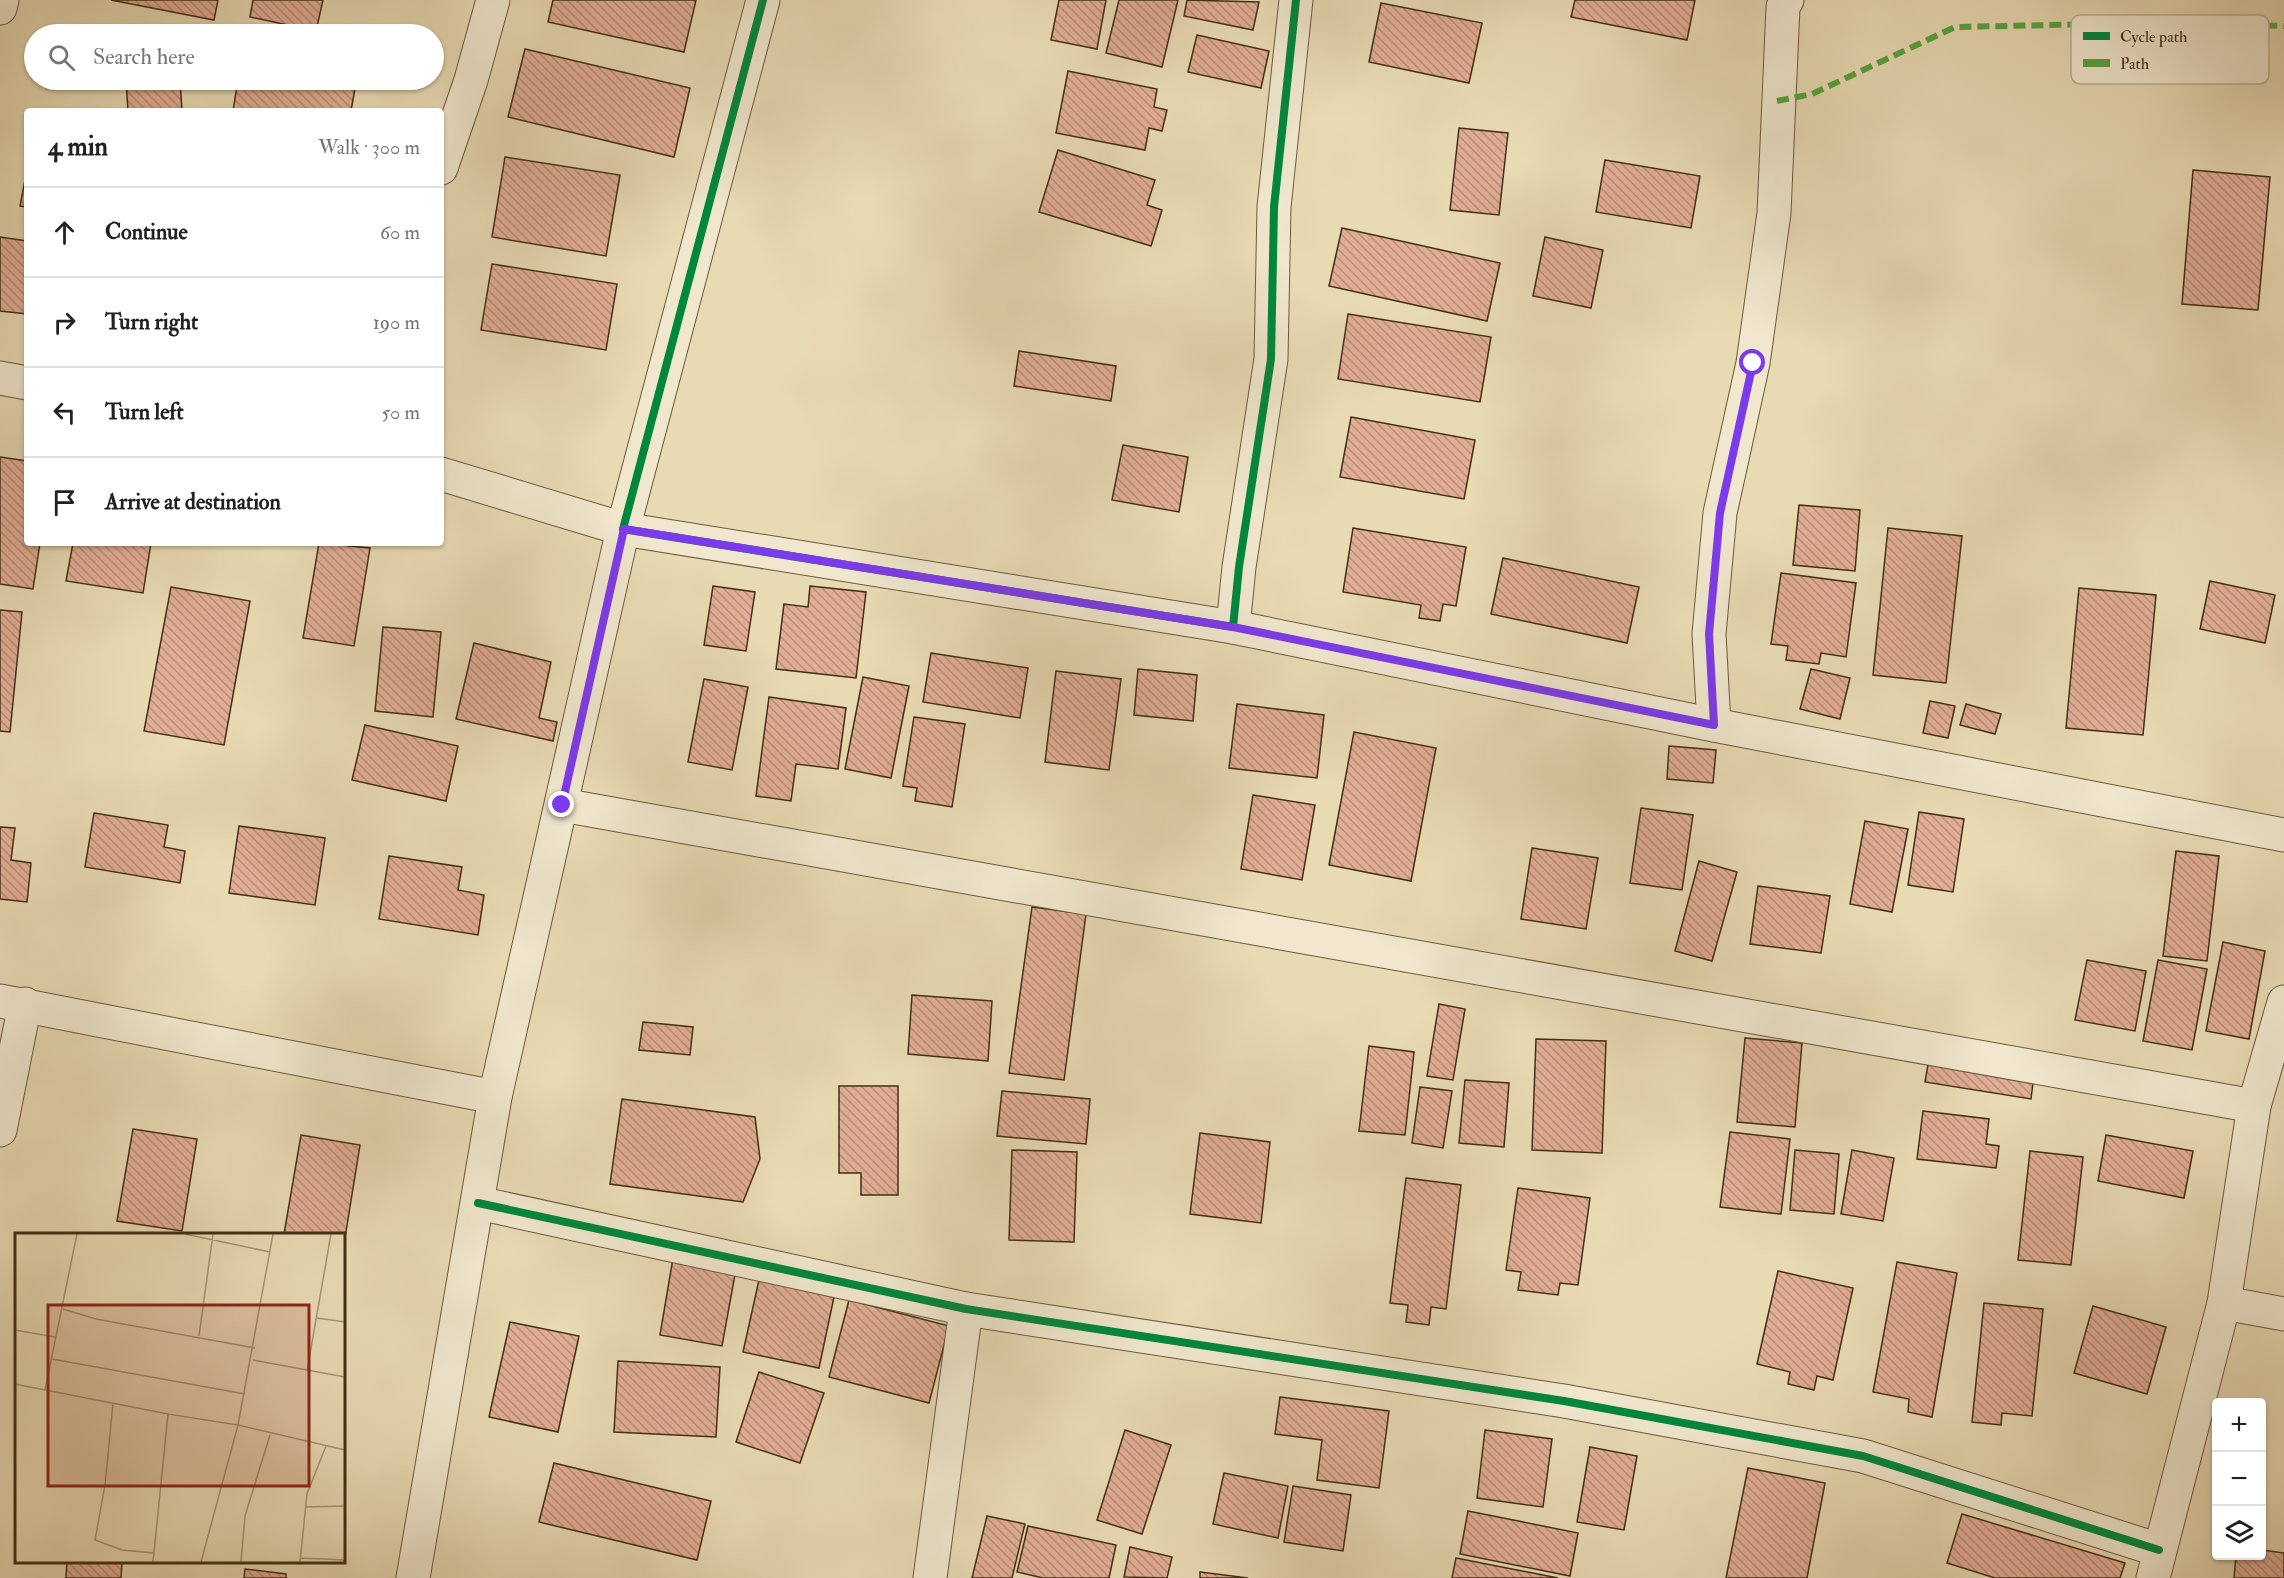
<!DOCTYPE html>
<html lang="en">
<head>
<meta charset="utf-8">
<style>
	:root { --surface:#fff; --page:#f2f2f2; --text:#202124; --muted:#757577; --line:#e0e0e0 }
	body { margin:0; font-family:"IM FELL Double Pica",serif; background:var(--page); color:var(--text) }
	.controls { position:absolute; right:18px; bottom:18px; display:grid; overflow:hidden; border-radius:6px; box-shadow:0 2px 4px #0004 }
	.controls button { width:54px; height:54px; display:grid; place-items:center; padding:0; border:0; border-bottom:2px solid var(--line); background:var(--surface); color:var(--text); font:30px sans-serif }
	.stop { position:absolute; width:18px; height:18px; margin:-14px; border:4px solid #7c3aed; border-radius:50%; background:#fff }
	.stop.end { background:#7c3aed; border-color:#fff; box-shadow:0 2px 6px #0008 }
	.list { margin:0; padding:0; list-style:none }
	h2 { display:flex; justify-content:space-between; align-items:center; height:78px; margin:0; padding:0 24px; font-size:26px }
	h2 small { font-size:20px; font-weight:400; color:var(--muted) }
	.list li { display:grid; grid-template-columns:39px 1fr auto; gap:18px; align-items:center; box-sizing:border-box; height:90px; padding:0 24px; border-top:2px solid var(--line) }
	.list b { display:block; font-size:22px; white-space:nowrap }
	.list em { font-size:20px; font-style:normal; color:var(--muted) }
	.icon { flex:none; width:33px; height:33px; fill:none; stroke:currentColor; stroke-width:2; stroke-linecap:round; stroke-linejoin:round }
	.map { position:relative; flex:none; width:2284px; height:1578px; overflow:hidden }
	.search { position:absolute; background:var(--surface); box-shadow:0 2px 4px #0004; left:24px; top:24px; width:420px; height:66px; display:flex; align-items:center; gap:15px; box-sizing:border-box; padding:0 21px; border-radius:33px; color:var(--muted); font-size:22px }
	.panel { position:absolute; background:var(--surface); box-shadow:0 2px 4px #0004; left:24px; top:108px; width:420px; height:438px; border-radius:6px }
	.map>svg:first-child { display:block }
</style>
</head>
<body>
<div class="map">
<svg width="2284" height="1578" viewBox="0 0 2284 1578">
	<defs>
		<pattern id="building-back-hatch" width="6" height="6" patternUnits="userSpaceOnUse" patternTransform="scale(1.5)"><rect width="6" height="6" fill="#e1ad95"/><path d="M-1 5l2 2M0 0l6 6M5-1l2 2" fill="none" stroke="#b88d78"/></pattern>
	</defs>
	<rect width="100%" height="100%" fill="#e8dab3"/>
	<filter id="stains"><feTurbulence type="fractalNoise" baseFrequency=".00333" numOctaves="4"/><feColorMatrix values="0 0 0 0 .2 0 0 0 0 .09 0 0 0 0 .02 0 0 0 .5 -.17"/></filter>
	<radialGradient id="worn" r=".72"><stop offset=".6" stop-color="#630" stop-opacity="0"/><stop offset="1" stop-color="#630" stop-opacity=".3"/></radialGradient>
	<g fill="url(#building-back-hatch)" stroke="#422e14" stroke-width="1.5">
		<path d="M111,0H218L214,20Z"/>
		<path d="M253,0H323L316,31L250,17Z"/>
		<path d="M553,0H696L684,52L548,22Z"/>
		<path d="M1059,0H1106L1097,49L1051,40Z"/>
		<path d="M1119,0H1178L1162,67L1106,53Z"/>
		<path d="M1187,0L1259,2L1253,30L1184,16Z"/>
		<path d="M1575,0H1695L1687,40L1571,17Z"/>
		<path d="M1381,3L1482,23L1469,83L1369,62Z"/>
		<path d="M1197,35L1269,51L1261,88L1188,72Z"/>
		<path d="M525,49L690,88L674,157L508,117Z"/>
		<path d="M1068,71L1157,89L1154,107L1167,110L1162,131L1149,128L1145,150L1056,133Z"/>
		<path d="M126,80H180L182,111H128Z"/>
		<path d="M238,80H336L356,83L351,111H233Z"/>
		<path d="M1459,128L1508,133L1499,215L1450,210Z"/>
		<path d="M1058,150L1155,180L1147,205L1162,210L1151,246L1039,212Z"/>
		<path d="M505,157L620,175L606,256L492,237Z"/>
		<path d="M1605,160L1700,176L1691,228L1596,212Z"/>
		<path d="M27,170V207L20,206Z"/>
		<path d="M2193,170L2270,177L2258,310L2182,304Z"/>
		<path d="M1342,228L1500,263L1487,321L1329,286Z"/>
		<path d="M0,237L27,241V314L0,311Z"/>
		<path d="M1545,237L1603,250L1591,308L1533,296Z"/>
		<path d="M492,264L617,284L606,350L481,330Z"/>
		<path d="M1348,314L1491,337L1480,402L1338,379Z"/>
		<path d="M1019,351L1116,366L1111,401L1014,386Z"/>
		<path d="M1351,417L1475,440L1464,499L1340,477Z"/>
		<path d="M1123,445L1188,457L1179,512L1112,500Z"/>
		<path d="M0,457L27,461V543H40L33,589L0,584Z"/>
		<path d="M1799,505L1860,510L1855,571L1793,565Z"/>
		<path d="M1353,528L1466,547L1456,606L1443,604L1440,621L1419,618L1421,605L1343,592Z"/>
		<path d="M1888,528L1962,536L1946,683L1873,675Z"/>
		<path d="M73,543H151L143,593L66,581Z"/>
		<path d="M319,543L370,548L354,646L303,638Z"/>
		<path d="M1503,558L1639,587L1627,643L1491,614Z"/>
		<path d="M1781,573L1856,583L1846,657L1821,653L1819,664L1786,660L1788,646L1771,644Z"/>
		<path d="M2210,581L2275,595L2265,643L2200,629Z"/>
		<path d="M713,586L755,592L746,651L704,645Z"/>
		<path d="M810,586L866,592L856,678L776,669L784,604L808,607Z"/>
		<path d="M171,587L250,601L224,745L144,731Z"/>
		<path d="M2079,588L2156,595L2143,735L2066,728Z"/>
		<path d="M0,610L22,612L10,732L0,731Z"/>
		<path d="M383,627L441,632L433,717L375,711Z"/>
		<path d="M474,643L551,662L539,718L557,722L553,741L456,719Z"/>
		<path d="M931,653L1028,668L1020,718L923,702Z"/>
		<path d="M1138,669L1197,675L1193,721L1134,715Z"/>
		<path d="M1811,669L1850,678L1840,719L1800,709Z"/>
		<path d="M1056,671L1121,679L1109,770L1045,762Z"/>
		<path d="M863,677L909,686L891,778L845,769Z"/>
		<path d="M704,679L748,687L732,770L688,762Z"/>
		<path d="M769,697L846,708L838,769L796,764L791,801L756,796Z"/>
		<path d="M1930,701L1955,706L1948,738L1923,733Z"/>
		<path d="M1237,704L1324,715L1317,778L1229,768Z"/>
		<path d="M1966,704L2001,714L1995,734L1960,725Z"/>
		<path d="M914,717L965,724L952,807L915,801L917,788L903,786Z"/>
		<path d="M365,725L458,746L446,801L352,780Z"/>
		<path d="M1354,732L1436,748L1411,881L1329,865Z"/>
		<path d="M1669,746L1716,750L1713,783L1667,779Z"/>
		<path d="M1253,795L1315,805L1302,880L1241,869Z"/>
		<path d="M1641,808L1693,815L1682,890L1630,883Z"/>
		<path d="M1919,812L1964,819L1953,892L1908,885Z"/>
		<path d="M94,813L168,825L164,847L185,851L180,883L85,867Z"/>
		<path d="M1865,821L1908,829L1892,912L1850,904Z"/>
		<path d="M239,826L325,838L315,905L229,893Z"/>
		<path d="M0,827L15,828L11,860L31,863L27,902L0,899Z"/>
		<path d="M1532,848L1598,858L1586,929L1521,919Z"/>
		<path d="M2176,851L2219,856L2207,961L2163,956Z"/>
		<path d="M389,856L462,867L458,890L484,895L478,935L379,919Z"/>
		<path d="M1699,861L1737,872L1712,961L1675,951Z"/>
		<path d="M1758,886L1830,896L1821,953L1750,944Z"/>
		<path d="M1032,907L1086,914L1064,1080L1009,1073Z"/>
		<path d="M2223,942L2265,951L2249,1039L2206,1031Z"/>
		<path d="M2087,960L2146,971L2135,1031L2075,1020Z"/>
		<path d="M2158,960L2207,969L2192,1050L2143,1041Z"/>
		<path d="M912,995L992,1001L988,1061L908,1054Z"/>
		<path d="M1439,1004L1465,1009L1453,1080L1427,1076Z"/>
		<path d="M643,1022L693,1027L690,1055L639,1050Z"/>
		<path d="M1745,1038L1802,1043L1795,1127L1737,1122Z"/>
		<path d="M1536,1039L1606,1041L1602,1153L1532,1150Z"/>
		<path d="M1369,1046L1414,1052L1405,1135L1359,1131Z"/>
		<path d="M1929,1059L2034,1075L2031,1099L1925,1082Z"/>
		<path d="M1465,1080L1509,1083L1504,1147L1459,1143Z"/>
		<path d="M839,1086H898V1195H861V1173H839Z"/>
		<path d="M1420,1087L1452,1091L1443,1148L1412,1143Z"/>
		<path d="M1002,1091L1090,1099L1086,1144L997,1136Z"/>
		<path d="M622,1099L755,1117L760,1159L743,1202L610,1184Z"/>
		<path d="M1923,1111L1989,1119L1986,1144L1999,1146L1996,1168L1917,1159Z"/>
		<path d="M133,1129L197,1139L182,1231L117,1221Z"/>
		<path d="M1730,1132L1790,1139L1781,1214L1720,1207Z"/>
		<path d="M1200,1133L1270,1142L1261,1223L1190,1214Z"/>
		<path d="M301,1135L360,1145L344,1244V1234H284Z"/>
		<path d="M2106,1135L2193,1151L2184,1198L2098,1181Z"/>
		<path d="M1012,1150L1077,1152L1074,1242L1009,1240Z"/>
		<path d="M1795,1150L1839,1154L1834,1214L1790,1210Z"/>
		<path d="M1852,1150L1894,1158L1883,1221L1841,1214Z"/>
		<path d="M2030,1151L2083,1157L2071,1265L2018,1260Z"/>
		<path d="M1406,1178L1461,1185L1446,1309L1431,1307L1429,1325L1406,1322L1408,1305L1390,1303Z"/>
		<path d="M1518,1188L1590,1198L1578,1285L1560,1283L1558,1295L1518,1290L1521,1272L1506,1270Z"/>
		<path d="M673,1258L736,1269L722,1346L660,1335Z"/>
		<path d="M1897,1262L1957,1273L1932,1417L1908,1412L1909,1399L1873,1392Z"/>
		<path d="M1778,1271L1853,1288L1833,1380L1817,1376L1814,1390L1788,1384L1790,1372L1757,1364Z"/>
		<path d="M759,1280L834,1297L819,1368L743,1352Z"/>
		<path d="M849,1300L949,1326L929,1403L829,1377Z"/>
		<path d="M1984,1303L2043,1309L2032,1416L2002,1413L2001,1425L1972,1422Z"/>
		<path d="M2093,1306L2166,1327L2147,1394L2074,1373Z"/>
		<path d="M510,1322L579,1336L558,1432L489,1417Z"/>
		<path d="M618,1361L720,1367L716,1437L614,1432Z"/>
		<path d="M759,1372L824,1393L800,1463L736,1442Z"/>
		<path d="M1280,1397L1389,1411L1379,1488L1317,1480L1322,1440L1275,1434Z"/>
		<path d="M1125,1430L1171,1445L1142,1534L1097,1520Z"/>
		<path d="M1485,1430L1552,1439L1543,1507L1477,1498Z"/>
		<path d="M1590,1447L1637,1456L1624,1530L1577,1522Z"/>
		<path d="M554,1463L711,1501L697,1560L539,1522Z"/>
		<path d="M1748,1468L1825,1483L1807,1578H1726Z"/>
		<path d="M1224,1473L1288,1486L1278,1538L1213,1524Z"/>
		<path d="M1293,1486L1351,1495L1343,1551L1284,1542Z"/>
		<path d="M1468,1511L1578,1533L1570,1576L1460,1554Z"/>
		<path d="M1962,1514L2125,1563L2120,1578H1995L1947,1563Z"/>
		<path d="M987,1516L1025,1524L1012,1578H972Z"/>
		<path d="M1028,1526L1116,1545L1109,1578H1043L1017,1572Z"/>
		<path d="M1130,1547L1172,1557L1167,1578L1124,1577Z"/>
		<path d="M2262,1550L2284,1553V1578H2234L2236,1556H2262Z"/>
		<path d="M1456,1558L1558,1578H1452Z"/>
		<path d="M67,1562H122L121,1578H66Z"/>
		<path d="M245,1569L286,1574V1578H244Z"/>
		<path d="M1200,1572L1248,1578H1200Z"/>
	</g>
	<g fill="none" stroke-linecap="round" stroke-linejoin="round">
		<g stroke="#6c593c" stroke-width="35">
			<g id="minor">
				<path d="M763,0L623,529L1233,627L1239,567L1271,359L1274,207L1296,0"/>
				<path d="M0,8L2,0"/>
				<path d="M441,168L471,80L493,0"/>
				<path d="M0,378L27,383"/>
				<path d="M1233,627L1714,725L2284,835"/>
				<path d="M1714,725L1709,634L1720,513L1753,363L1774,213L1783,7L1787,0"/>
				<path d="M562,805L2254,1106"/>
				<path d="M0,1001L495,1097"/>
				<path d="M0,1130L25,1004"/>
				<path d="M478,1203L966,1309L1564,1401L1863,1456L2159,1550"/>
				<path d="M2224,1303L2284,1314"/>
				<path d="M413,1578L495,1097L623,529L441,474"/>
				<path d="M930,1578L966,1309"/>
				<path d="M2153,1578L2224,1303L2254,1106L2284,1002"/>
			</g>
		</g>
		<use href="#minor" stroke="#f0e7ce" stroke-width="33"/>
		<path stroke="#55a43f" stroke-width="6" stroke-dasharray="12 6" stroke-linecap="butt" d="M1777,101L1812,94L1955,27L2152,23L2284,26"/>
		<g stroke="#f0e7ce" stroke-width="11">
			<g id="cycleway">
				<path d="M763,0L623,529L1233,627L1239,567L1271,359L1274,207L1296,0"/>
				<path d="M478,1203L966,1309L1564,1401L1863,1456L2159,1550"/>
			</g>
		</g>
		<use href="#cycleway" stroke="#00873e" stroke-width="8"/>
	</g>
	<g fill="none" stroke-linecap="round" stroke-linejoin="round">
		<path stroke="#7c3aed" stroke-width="8" d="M562,805L624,529L1233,627L1714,725L1709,634L1720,513L1753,363"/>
	</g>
	<g transform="translate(15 1233)">
		<rect width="330" height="330" fill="#e8dab3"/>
		<path fill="none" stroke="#a69573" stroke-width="1.5" d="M62,1L30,157L153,181M170,1L255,19M258,1L223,192L330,217M48,76L81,86L240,115M302,85L330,89M0,97L40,104M184,103L198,1M37,126L230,161M238,127L330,144M292,138L316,1M0,151L30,157M98,170L90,252L80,307L107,317L139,320M290,274L330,273M285,325L330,327M138,329L153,181L223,192L186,329M226,329L230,283L255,202M285,329L292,261L311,213"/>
		<path fill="#8f2418" fill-opacity="0.15" stroke="#8f2418" stroke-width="3" d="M33,72H294V253H33Z"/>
		<rect width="330" height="330" fill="none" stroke="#422e14" stroke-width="3"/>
	</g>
	<rect x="2071" y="15" width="198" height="69" rx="9" fill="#f0e7ce" stroke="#bcb096" stroke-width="1.5"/>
	<rect x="2083" y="32" width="27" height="8" fill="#00873e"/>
	<rect x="2083" y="59" width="27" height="8" fill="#55a43f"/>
	<g font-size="16" fill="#422e14">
		<text x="2120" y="42">Cycle path</text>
		<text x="2120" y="69">Path</text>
	</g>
	<rect width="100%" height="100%" filter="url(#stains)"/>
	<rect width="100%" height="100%" fill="url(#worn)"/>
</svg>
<div class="controls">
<button>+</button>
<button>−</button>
<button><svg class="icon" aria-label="layers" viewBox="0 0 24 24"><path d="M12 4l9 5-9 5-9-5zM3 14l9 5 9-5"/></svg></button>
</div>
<div class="stop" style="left:1753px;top:363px"></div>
<div class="stop end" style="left:562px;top:805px"></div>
<div class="search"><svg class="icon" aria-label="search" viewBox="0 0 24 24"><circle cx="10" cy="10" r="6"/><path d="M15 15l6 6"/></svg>Search here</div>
<section class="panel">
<h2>4 min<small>Walk · 300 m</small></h2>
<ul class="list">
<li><svg class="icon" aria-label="ahead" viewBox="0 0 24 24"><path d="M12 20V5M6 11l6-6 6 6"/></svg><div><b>Continue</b></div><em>60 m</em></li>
<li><svg class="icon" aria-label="right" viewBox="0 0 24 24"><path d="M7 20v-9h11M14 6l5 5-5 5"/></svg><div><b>Turn right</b></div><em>190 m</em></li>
<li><svg class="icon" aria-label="left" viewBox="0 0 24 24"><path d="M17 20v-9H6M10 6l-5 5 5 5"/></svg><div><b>Turn left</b></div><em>50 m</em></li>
<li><svg class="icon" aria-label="arrive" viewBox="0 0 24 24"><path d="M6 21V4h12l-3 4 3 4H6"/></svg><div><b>Arrive at destination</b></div></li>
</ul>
</section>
</div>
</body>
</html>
